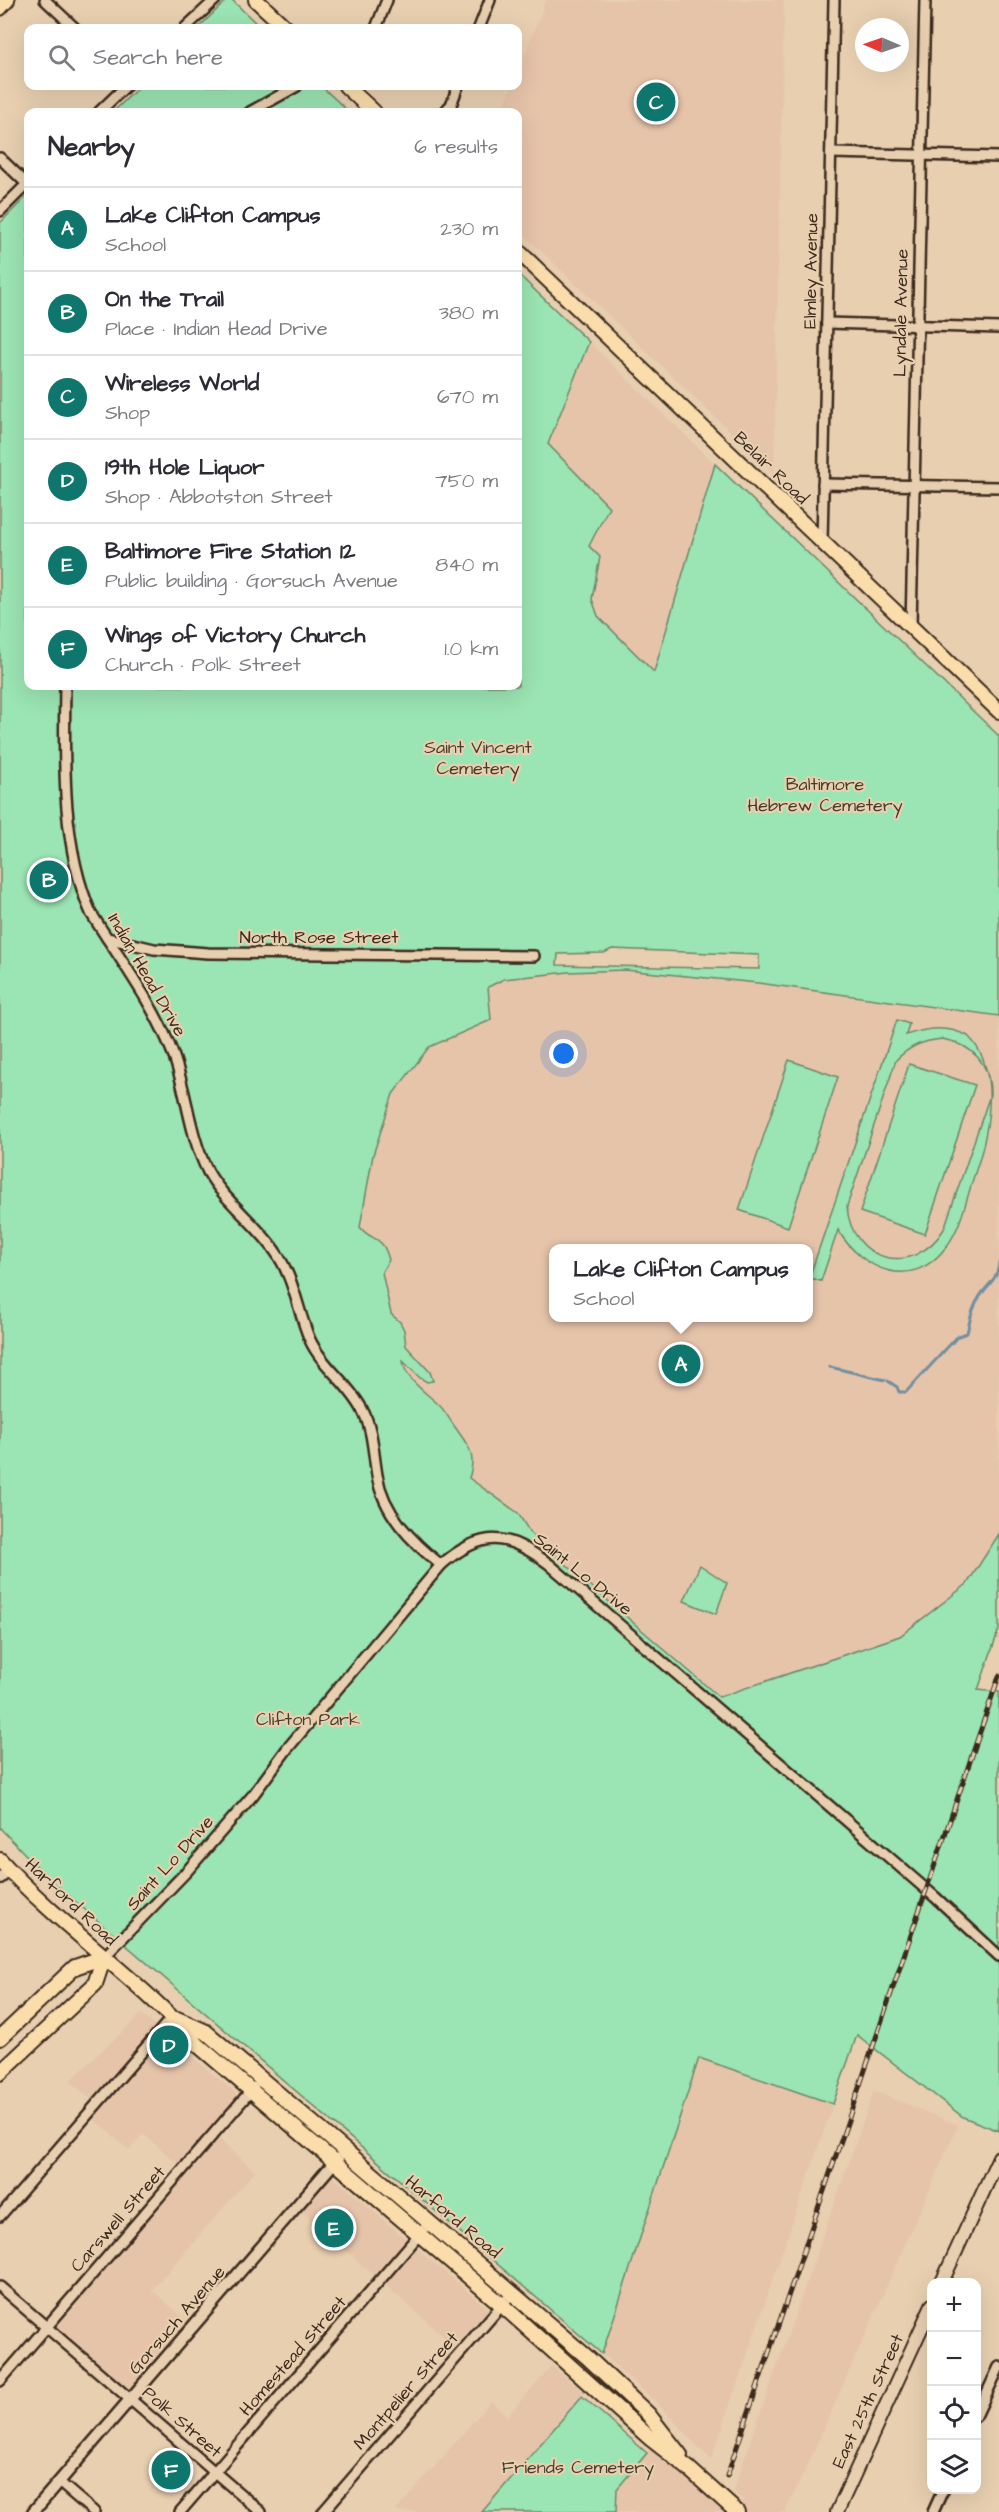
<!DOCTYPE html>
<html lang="en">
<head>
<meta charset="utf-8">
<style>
	:root { --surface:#fff; --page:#f2f2f3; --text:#2b2b33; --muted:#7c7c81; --line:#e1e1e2; --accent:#0f766e }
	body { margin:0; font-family:"Architects Daughter",sans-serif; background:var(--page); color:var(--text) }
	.controls { position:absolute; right:18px; bottom:18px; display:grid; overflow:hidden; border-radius:12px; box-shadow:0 6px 24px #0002 }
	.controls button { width:54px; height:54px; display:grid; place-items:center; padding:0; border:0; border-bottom:2px solid var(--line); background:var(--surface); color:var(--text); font:30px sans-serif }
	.compass { position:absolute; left:855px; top:18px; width:54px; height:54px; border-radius:50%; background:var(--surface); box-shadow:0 6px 24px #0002; rotate:272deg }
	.you { position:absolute; left:564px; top:1054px; width:21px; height:21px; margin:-15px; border:4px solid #fff; border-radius:50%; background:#1a73e8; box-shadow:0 0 0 9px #1a73e833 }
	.badge { display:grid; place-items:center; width:39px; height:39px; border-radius:50%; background:var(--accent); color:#fff; font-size:20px; font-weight:700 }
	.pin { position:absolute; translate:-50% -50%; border:3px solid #fff; box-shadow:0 2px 6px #0006 }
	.popup { position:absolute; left:549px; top:1244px; width:264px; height:78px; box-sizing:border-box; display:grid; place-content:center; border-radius:12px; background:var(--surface); filter:drop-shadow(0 2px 4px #0005); font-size:20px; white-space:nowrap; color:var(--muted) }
	.popup b { font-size:22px; color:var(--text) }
	.popup::after { content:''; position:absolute; left:50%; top:100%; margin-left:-12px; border:12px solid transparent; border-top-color:var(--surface) }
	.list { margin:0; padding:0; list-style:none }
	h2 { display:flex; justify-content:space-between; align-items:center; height:78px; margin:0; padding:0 24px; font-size:26px }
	h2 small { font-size:20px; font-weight:400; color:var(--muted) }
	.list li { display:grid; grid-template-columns:39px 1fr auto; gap:18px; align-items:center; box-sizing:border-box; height:84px; padding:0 24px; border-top:2px solid var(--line) }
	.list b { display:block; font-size:22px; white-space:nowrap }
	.list p { margin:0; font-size:20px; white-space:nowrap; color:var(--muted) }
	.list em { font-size:20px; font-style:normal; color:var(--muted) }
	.icon { flex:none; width:33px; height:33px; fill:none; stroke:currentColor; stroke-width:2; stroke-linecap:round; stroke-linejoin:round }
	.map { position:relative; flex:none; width:999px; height:2512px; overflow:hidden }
	.search { position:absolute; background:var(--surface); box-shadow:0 6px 24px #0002; left:24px; top:24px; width:498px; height:66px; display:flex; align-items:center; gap:15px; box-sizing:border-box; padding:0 21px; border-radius:12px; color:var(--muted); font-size:22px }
	.panel { position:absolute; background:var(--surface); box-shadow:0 6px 24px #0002; left:24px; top:108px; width:498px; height:582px; border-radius:12px }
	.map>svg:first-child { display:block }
</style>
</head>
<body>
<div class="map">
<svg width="999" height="2512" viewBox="0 0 999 2512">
	<rect width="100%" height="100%" fill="#e8cfb0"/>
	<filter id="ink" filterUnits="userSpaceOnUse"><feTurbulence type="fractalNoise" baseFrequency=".0167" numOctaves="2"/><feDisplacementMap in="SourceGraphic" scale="12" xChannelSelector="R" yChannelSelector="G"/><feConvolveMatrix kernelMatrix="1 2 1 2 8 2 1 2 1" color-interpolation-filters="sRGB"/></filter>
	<g filter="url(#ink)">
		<g fill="#e6c4aa" fill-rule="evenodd">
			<path d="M546,0H784L774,473L518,229V112H502L512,86H518V73Z"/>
			<path d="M589,342L715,464L655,672L598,616L592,599L600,557L589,546L547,444Z"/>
			<path d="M625,970L786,985L999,1016V1534L967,1584L900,1636L719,1697L530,1533L518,1513L435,1453L340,1323L352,1074L455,1004L504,979L569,972ZM554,1248H808V1318H554Z"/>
			<path d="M141,2014L244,2100L213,2134L255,2171L152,2290L193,2326L131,2398L47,2326L183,2168L143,2134L129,2150L87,2113L95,2103L70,2081Z"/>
			<path d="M699,2057L833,2104L711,2460L655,2401L602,2354Z"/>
			<path d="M874,2091L958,2125L809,2462L785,2512H616L617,2489L660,2437L738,2510L744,2501L733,2491Z"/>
			<path d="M327,2172L493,2313L460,2351L298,2208Z"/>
			<path d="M552,2366L585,2393L482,2512H395L491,2401L507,2416Z"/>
		</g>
		<g fill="#9be4b3" stroke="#6b8768" stroke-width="1.5" fill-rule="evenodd">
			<path d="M227,0H232L261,28H198Z"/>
			<path d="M140,86H321L349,112H113Z"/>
			<path d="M28,195V686H518V274L589,342L548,444L609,507L589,546L600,557L592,599L598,616L654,672L715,464L999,736V1016L758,983L625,970L569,972L504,979L488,987L491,1020L429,1047L393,1094L373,1155L360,1227C371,1242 382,1233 389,1260L382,1272L391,1314L400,1322L404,1330L406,1346L430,1372L433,1381L427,1382L420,1378L403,1361C405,1379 425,1392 438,1404C445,1410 449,1419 455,1427C468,1446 477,1453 469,1478L518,1513L530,1533L719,1697L900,1636L967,1584L999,1534V1629L978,1690L999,1692V2131L963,2117L857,2035L833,2104L699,2058L602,2354L48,1878L0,1828V223ZM612,949L759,955V969L557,965L558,954L604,953Z"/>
			<path d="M897,1020L909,1024L906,1035C927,1028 947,1025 968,1036C999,1066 991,1126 976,1170C967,1195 962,1227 946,1247C913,1292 862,1271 838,1230L821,1281L809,1278ZM942,1039C972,1044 991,1064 990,1095L944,1229C914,1278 851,1263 847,1206L896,1060C910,1046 922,1041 942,1039Z"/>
			<path d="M789,1060L838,1077L788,1227L739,1210Z"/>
			<path d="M909,1064L975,1085L925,1234L860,1212Z"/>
			<path d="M700,1565L727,1583L716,1614L684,1601Z"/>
			<path d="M582,2396L647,2453L617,2489L616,2512H482Z"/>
		</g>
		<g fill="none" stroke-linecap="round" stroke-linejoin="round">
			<g stroke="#718fa0" stroke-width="3">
				<path d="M830,1367L885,1380"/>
				<path d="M888,1381L897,1387L899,1392H906L958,1336L967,1333C970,1320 972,1308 980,1296C988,1284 998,1279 999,1263"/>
			</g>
			<g stroke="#3b2a1e" stroke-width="14">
				<g id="minor">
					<path d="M45,0L75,28"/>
					<path d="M185,28L215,0"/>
					<path d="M376,28L387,0"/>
					<path d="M479,28L490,0"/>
					<path d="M99,112L126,86"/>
					<path d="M250,112L297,86"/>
					<path d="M444,112L451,105L458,86"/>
					<path d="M831,153L999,157"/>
					<path d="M0,158L27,184"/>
					<path d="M0,211L28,183"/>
					<path d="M827,323L999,328"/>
					<path d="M823,484L999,487"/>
					<path d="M822,542L834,0"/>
					<path d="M911,626L925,0"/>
					<path d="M65,686C64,758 61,845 91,913C119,958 154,1004 173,1054C187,1092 189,1135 208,1172C225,1202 256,1223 275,1251C295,1279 297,1310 310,1340C322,1366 348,1383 362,1409C373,1429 373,1452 377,1475C383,1513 412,1542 441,1565"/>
					<path d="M107,938L154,949L208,953L534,956"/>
					<path d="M104,1957L187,1871L253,1795L287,1749L441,1565C482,1530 507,1532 549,1564L935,1897L999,1956"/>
					<path d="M0,2216L173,2016"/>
					<path d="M0,2287L261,2512"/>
					<path d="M0,2381L254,2087"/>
					<path d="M976,2416L999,2367"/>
					<path d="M59,2482L94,2512"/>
					<path d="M180,2512L430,2222"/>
					<path d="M323,2512L513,2292"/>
					<path d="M933,2512L943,2490"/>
				</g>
			</g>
			<g stroke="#3b2a1e" stroke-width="15">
				<g id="tertiary">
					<path d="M0,1878L10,1870"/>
					<path d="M33,2512L338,2158"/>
				</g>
			</g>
			<g stroke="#3b2a1e" stroke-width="16">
				<g id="secondary">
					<path d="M942,2282L999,2157"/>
					<path d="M837,2512L932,2305"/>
				</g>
			</g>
			<g stroke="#3b2a1e" stroke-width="18">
				<g id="primary">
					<path d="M256,0L286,28"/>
					<path d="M0,8L7,0"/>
					<path d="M346,86L374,112"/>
					<path d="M518,251L999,711"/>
					<path d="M0,1860C61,1927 138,1978 198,2045L502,2305L651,2439L688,2468L737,2512"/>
					<path d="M177,2019L206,2032L587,2357L648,2414L680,2455"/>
					<path d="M0,2038L75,1967L104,1957"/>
					<path d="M0,2073L95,1984L104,1957"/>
				</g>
			</g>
			<use href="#minor" stroke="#e8cfb0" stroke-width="9"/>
			<use href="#tertiary" stroke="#e8cfb0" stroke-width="10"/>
			<use href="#secondary" stroke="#e8cfb0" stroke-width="12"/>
			<use href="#primary" stroke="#faddab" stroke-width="14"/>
			<g stroke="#3b2a1e" stroke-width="5">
				<path id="rail" d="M727,2476L999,1676"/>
			</g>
			<use href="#rail" stroke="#e8cfb0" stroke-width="3" stroke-dasharray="9" stroke-linecap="butt"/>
		</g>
	</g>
	<g text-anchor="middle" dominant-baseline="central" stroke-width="4.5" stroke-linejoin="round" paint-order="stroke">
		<g font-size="18" fill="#3b2a1e" stroke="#e8cfb0">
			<text transform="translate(811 271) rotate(-89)">Elmley Avenue</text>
			<text transform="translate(901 313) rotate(-89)">Lyndale Avenue</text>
			<text transform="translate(771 468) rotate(44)">Belair Road</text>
			<text x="319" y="937">North Rose Street</text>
			<text transform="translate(147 975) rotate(60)">Indian Head Drive</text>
			<text transform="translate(583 1574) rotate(39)">Saint Lo Drive</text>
			<text transform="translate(170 1863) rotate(-48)">Saint Lo Drive</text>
			<text transform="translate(71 1902) rotate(43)">Harford Road</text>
			<text transform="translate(453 2217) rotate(40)">Harford Road</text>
			<text transform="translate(118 2219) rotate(-49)">Carswell Street</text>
			<text transform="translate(177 2320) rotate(-49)">Gorsuch Avenue</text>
			<text transform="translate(293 2356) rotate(-49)">Homestead Street</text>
			<text transform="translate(406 2391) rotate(-49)">Montpelier Street</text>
			<text transform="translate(868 2401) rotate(-65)">East 25th Street</text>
			<text transform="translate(182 2422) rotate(41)">Polk Street</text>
		</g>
		<g font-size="18" fill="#453d2d" stroke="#e8cfb0">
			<text x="478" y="747">Saint Vincent<tspan x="478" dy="21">Cemetery</tspan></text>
			<text x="825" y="784">Baltimore<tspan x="825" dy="21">Hebrew Cemetery</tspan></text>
			<text x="308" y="1719">Clifton Park</text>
			<text x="578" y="2467">Friends Cemetery</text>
		</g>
	</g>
</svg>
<div class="controls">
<button>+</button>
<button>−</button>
<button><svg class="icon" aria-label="locate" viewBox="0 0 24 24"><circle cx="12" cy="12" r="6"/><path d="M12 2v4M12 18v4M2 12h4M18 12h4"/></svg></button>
<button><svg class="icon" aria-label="layers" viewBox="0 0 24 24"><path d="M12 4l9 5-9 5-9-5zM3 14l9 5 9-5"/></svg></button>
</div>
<svg class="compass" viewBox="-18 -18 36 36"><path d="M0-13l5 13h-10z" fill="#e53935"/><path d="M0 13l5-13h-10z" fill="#7c7c81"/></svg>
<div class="you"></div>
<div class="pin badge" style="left:681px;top:1364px">A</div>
<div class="popup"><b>Lake Clifton Campus</b>School</div>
<div class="pin badge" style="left:49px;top:880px">B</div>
<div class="pin badge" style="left:656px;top:102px">C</div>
<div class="pin badge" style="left:169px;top:2045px">D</div>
<div class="pin badge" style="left:334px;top:2228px">E</div>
<div class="pin badge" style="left:171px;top:2470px">F</div>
<div class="search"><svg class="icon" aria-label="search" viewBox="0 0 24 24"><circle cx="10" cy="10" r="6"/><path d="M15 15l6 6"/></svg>Search here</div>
<section class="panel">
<h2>Nearby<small>6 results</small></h2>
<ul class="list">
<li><span class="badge">A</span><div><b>Lake Clifton Campus</b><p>School</p></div><em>230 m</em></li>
<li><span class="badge">B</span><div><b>On the Trail</b><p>Place · Indian Head Drive</p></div><em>380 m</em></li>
<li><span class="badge">C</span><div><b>Wireless World</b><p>Shop</p></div><em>670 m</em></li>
<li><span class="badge">D</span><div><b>19th Hole Liquor</b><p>Shop · Abbotston Street</p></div><em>750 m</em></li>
<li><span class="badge">E</span><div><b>Baltimore Fire Station 12</b><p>Public building · Gorsuch Avenue</p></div><em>840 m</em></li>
<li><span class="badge">F</span><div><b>Wings of Victory Church</b><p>Church · Polk Street</p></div><em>1.0 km</em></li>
</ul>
</section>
</div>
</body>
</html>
